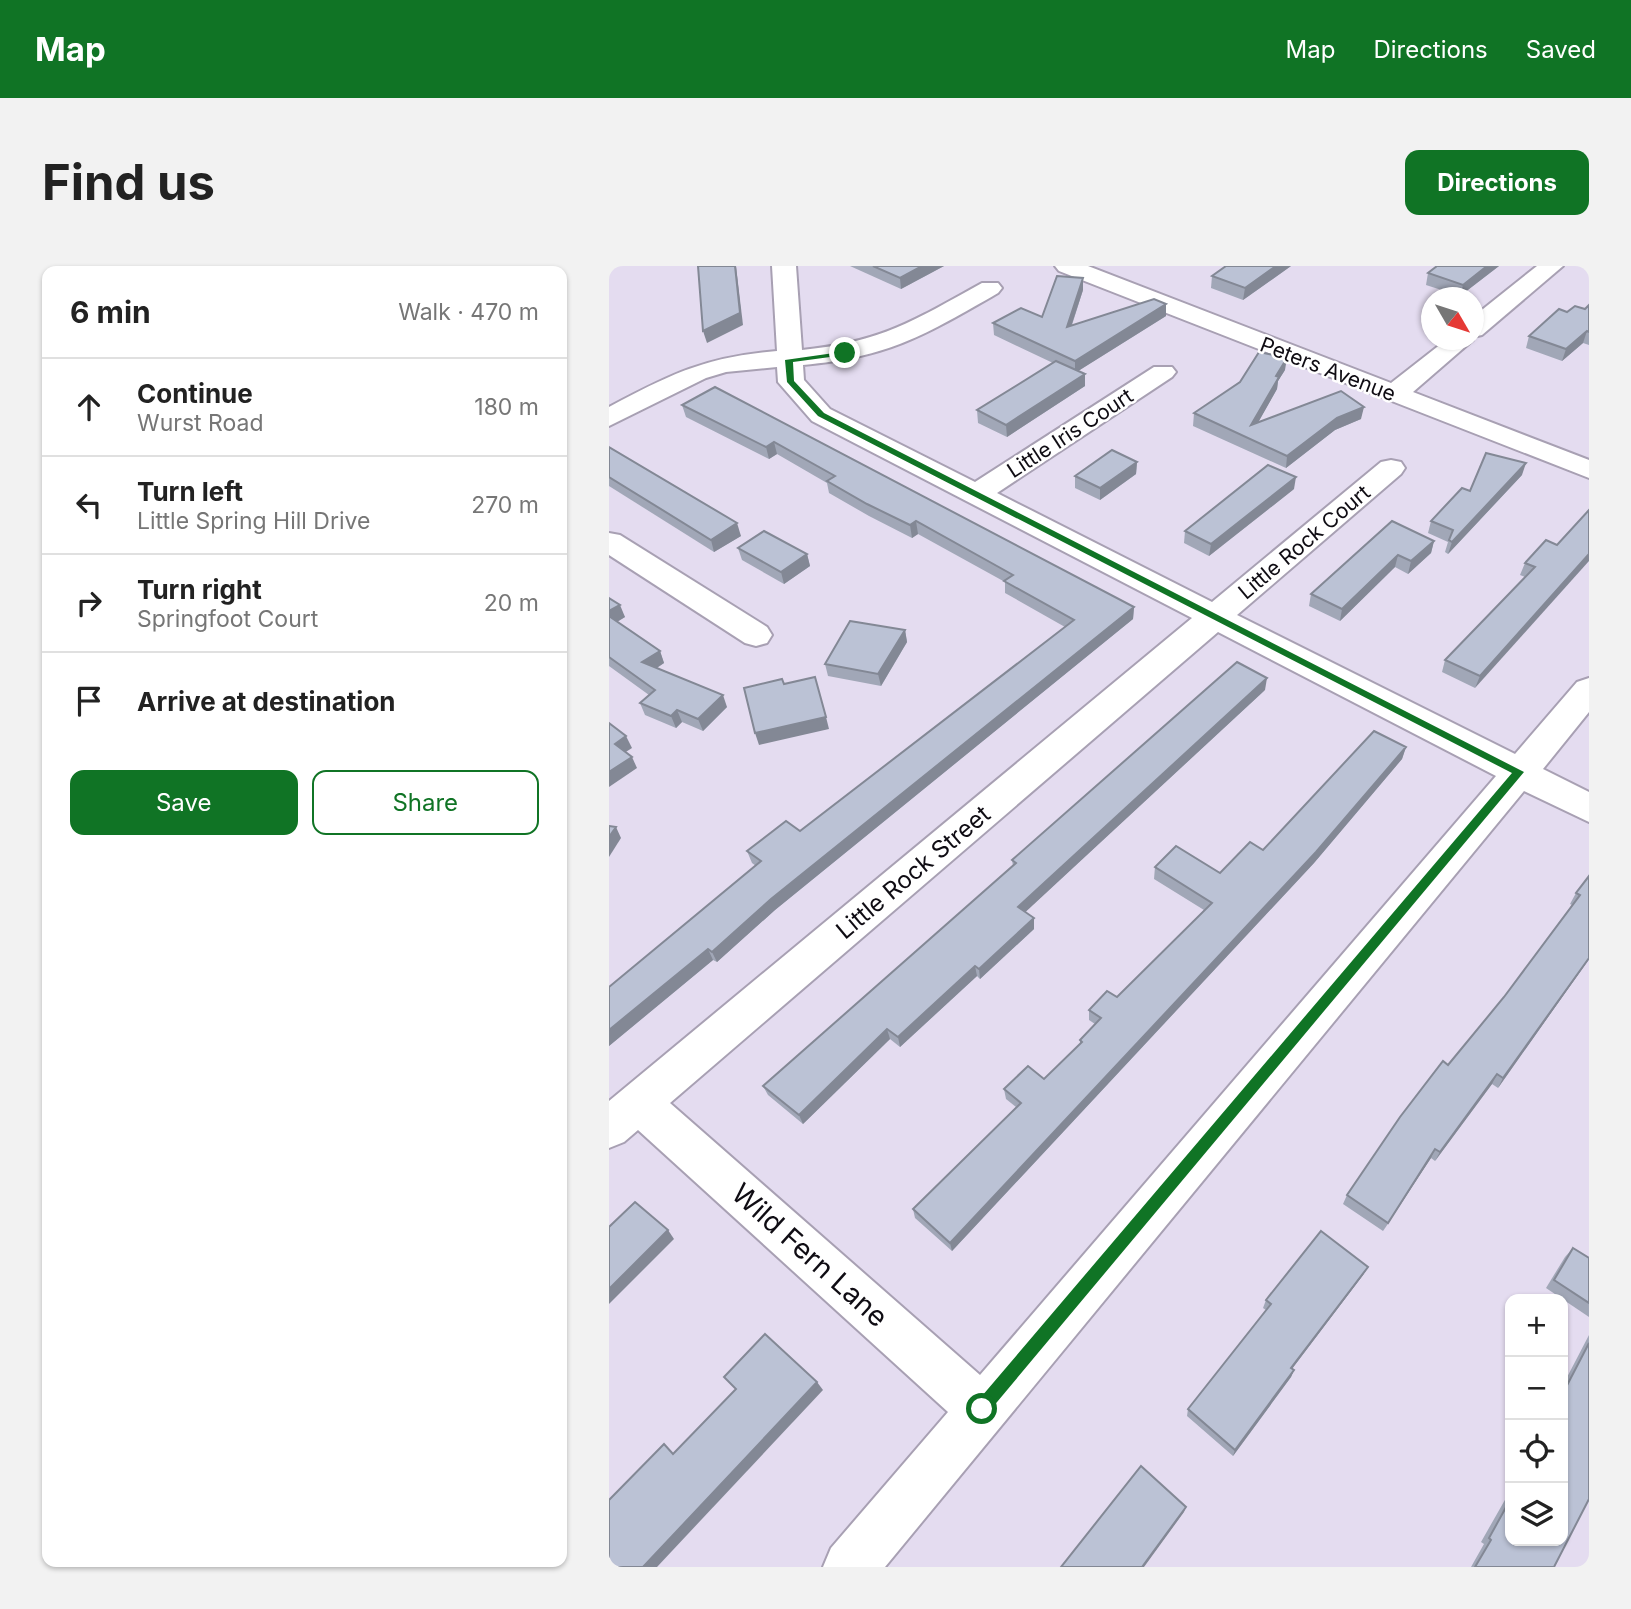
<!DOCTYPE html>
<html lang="en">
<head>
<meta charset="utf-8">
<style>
	:root { --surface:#fff; --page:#f2f2f2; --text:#222; --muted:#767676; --line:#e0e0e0; --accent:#107425 }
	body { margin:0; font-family:Inter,sans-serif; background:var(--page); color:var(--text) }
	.controls { position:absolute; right:21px; bottom:21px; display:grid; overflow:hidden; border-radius:14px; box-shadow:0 2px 5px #0004 }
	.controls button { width:63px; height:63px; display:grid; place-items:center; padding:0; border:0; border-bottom:2px solid var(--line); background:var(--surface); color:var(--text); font:35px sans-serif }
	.compass { position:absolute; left:812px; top:21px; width:63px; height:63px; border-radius:50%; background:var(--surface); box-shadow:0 2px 5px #0004; rotate:129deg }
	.stop { position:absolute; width:21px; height:21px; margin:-16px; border:5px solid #107425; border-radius:50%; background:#fff }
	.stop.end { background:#107425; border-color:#fff; box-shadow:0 2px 7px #0008 }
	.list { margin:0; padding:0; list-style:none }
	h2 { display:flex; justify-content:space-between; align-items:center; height:91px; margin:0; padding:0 28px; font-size:30px }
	h2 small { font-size:23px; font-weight:400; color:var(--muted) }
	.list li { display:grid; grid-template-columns:46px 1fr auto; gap:21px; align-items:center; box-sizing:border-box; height:98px; padding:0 28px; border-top:2px solid var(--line) }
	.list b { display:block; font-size:26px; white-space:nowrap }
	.list p { margin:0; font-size:23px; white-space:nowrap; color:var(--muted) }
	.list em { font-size:23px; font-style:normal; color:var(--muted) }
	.actions { display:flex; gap:14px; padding:21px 28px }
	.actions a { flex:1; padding:16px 0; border:2px solid var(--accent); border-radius:14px; text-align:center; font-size:24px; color:var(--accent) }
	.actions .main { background:var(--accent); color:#fff }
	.icon { flex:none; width:38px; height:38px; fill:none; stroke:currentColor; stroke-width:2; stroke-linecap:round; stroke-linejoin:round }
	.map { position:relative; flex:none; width:980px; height:1301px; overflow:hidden; border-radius:14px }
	header { display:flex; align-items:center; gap:42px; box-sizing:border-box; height:98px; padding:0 35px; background:var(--accent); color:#fff }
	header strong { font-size:33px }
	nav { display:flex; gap:38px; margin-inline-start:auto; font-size:24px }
	.intro { display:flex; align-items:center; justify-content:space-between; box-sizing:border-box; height:168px; padding:0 42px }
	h1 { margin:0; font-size:49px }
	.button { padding:18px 32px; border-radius:14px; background:var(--accent); color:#fff; font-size:24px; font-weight:700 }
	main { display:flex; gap:42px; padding:0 42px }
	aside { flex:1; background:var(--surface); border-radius:14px; box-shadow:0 2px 5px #0004 }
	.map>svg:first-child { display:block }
</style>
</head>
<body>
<header>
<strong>Map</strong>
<nav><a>Map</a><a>Directions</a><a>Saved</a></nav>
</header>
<div class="intro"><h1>Find us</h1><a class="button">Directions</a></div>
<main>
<aside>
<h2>6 min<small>Walk · 470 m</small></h2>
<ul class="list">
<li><svg class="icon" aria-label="ahead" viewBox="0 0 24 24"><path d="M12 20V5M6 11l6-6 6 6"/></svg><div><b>Continue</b><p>Wurst Road</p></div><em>180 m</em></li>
<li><svg class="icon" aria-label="left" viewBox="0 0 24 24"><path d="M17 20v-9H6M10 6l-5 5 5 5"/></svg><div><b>Turn left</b><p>Little Spring Hill Drive</p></div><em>270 m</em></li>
<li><svg class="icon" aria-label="right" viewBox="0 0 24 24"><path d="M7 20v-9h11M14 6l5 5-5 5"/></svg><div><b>Turn right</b><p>Springfoot Court</p></div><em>20 m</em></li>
<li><svg class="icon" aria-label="arrive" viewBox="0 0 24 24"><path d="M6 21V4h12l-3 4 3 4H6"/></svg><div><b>Arrive at destination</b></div></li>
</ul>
<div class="actions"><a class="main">Save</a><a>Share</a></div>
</aside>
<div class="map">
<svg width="980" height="1301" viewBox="0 0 980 1301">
	<rect width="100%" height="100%" fill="#e4dcf0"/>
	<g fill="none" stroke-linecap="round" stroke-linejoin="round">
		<g stroke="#a8a0b3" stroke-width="4">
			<g id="minor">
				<path d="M163,0H187L193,84C273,76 304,55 373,17H389L393,22L389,27C316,69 280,91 194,99L195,114L221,143L366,216L545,101H563L567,106L563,111L388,227L603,336L772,196L782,194L792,196L796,202L792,208L628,349L906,488L968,416L980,412V446L934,503L980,526V556L915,525L276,1301H214L222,1282L339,1146L29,864L15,876L0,882V835L583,352L203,155L169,116L168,101L117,106L97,112L0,160V141C62,108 96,91 168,85ZM609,366L887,510L371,1109L61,837Z"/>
				<path d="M446,0H479L782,117L837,74H864L804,126L980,194V212L450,5Z"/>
				<path d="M928,0H954L873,69L864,71V51Z"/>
				<path d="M0,267L11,269L158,361L163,369L158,377L147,380L136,377L0,289Z"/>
			</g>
		</g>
		<use href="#minor" fill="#fff" fill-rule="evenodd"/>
	</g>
	<g fill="#a1a7b7">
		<path d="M241,0H335L292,23Z"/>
		<path d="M682,0L634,34L602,22L603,10Z"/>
		<path d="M828,0H890L851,30L817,19L819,7Z"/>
		<path d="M474,24L463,59L557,50L469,105L476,120L398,171L369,157L368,144L444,97L385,69L384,57L433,51Z"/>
		<path d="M980,39V79L974,77L953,95L917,82L920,70L958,46L976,43Z"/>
		<path d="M676,104L669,115L668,123L649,156L752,153L726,164L677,202L584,160L585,147Z"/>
		<path d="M106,121L525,341L524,353L166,644L108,696L104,694L0,780V721L147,600L143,597L138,585L191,565L456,361L396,327V316L309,268L303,272L260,250L220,227L218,217L168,188L160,193L77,151L73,139Z"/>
		<path d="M0,181L132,270L105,286L0,220Z"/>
		<path d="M528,196L527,208L491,234L466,222V210Z"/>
		<path d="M913,209L839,288L836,286L839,276L819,267L822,255L861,225Z"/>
		<path d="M685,223L600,290L575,277L576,265Z"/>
		<path d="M783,255L825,275L822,287L799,308L786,301L731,355L700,340L702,328Z"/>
		<path d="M948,279L866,422L833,406L836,394L916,311L911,309L916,297Z"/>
		<path d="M129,282L198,288L201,300L175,318L133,294Z"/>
		<path d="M0,332L16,351L8,356L51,385L55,397L48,402L118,441L94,465L73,456L67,462L36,449L31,437L40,429L0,400Z"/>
		<path d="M296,364L298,376L272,420L219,410L216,398Z"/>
		<path d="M656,424L416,646L425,652V663L371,713L368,710L291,781L281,773L194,858L159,829L154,820L404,600L403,594Z"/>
		<path d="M797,481L793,493L705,597L343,985L306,952L304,943L407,841L397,833L395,823L435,813L471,778V774L486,758L480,754V744L508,731L595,644L545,613L546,601L611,607L654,584Z"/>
		<path d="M980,610V693L889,822L883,818L826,895L822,892L774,965L734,938L738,929L839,799L895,731L963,639L961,638L967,627Z"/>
		<path d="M964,982L980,992V1051L937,1022L956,991Z"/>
		<path d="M759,1001L754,1009L683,1103L685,1104L682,1111L624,1190L578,1150L579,1143L657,1044L654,1042L657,1034Z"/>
		<path d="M980,1069V1233L945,1301H862L875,1278L872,1276L901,1225V1275H954V1119Z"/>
	</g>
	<g fill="#838895">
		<path d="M126,0H127L134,59L98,77L94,65Z"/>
		<path d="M313,0H335L292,23L291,12Z"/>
		<path d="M667,0H682L634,34L636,22Z"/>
		<path d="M878,0H890L851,30L854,19Z"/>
		<path d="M474,12V24L458,73V61Z"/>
		<path d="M557,38V50L466,107V95Z"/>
		<path d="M978,65L974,77L953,95L957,83Z"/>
		<path d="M678,92L676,104L669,115L668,123L641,171L642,159L667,110Z"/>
		<path d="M476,108V120L398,171L397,159Z"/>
		<path d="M755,141L752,153L726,164L677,202L678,190L728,152Z"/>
		<path d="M165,176L168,188L160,193L157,181Z"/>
		<path d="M528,196L527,208L491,234V222Z"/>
		<path d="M917,197L913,209L839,288L843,276Z"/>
		<path d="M687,211L685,223L600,290L602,278Z"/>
		<path d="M307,255L309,268L303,272L301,259Z"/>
		<path d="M128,257L132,270L105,286L102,274Z"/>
		<path d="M825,275L822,287L799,308L802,295Z"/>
		<path d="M198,288L201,300L175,318L172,306Z"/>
		<path d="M980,288V295L866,422L871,410Z"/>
		<path d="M789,289L786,301L731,355L733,343Z"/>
		<path d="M11,339L16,351L1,360L0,357V345Z"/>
		<path d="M525,341L524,353L166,644L108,696L103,686L162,633Z"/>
		<path d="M296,364L298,376L272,420L269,408Z"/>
		<path d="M51,385L55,397L38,408L33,396Z"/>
		<path d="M658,412L656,424L410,652L409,641Z"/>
		<path d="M114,429L118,441L94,465L89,453Z"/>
		<path d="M68,444L73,456L67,462L62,450Z"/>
		<path d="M217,451L220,463L150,479L146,467Z"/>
		<path d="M17,470L23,482L12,489L6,478Z"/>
		<path d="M797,481L793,493L705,597L343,985L341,977Z"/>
		<path d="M23,491L28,502L0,521V506Z"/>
		<path d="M7,561L12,572L0,591V571Z"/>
		<path d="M425,652V663L371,713L370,703Z"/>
		<path d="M99,683L104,694L0,780V764Z"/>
		<path d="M980,692V693L889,822L894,812Z"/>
		<path d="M366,700L368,710L291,781L289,771Z"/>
		<path d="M278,763L281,773L194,858L190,849Z"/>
		<path d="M888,808L883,818L826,895L831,886Z"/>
		<path d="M826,883L822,892L774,965L779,957Z"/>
		<path d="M59,964L65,973L0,1038V1023Z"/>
		<path d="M759,1001L754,1009L679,1108L682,1102Z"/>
		<path d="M685,1104L682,1111L624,1190L626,1184Z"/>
		<path d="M208,1116L214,1124L48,1301H34Z"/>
		<path d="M577,1241L575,1246L535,1301H533Z"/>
	</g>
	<g fill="#bbc2d5" stroke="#838895" stroke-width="2">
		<path d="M89,0H126L131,47L94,65Z"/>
		<path d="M264,0H313L291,12Z"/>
		<path d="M617,0H667L636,22L603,10Z"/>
		<path d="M828,0H878L854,19L819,7Z"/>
		<path d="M448,10L474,12L458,61L545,33L557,38L466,95L384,57L412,42L433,51Z"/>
		<path d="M980,39V66L978,65L957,83L920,70L950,43L958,46L966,40L976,43Z"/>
		<path d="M650,86L678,92L667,110L670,111L642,159L732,125L755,141L728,152L678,190L585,147L631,116Z"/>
		<path d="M447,95L476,108L397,159L368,144Z"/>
		<path d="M106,121L525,341L162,633L103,686L99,683L0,764V721L152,595L138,585L177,555L191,565L465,354L395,315L404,309L307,255L301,259L258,238L218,215L226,210L165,176L157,181L73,139Z"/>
		<path d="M0,181L128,257L102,274L0,211Z"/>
		<path d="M503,184L528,196L491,222L466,210Z"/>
		<path d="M877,187L917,197L843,276L840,274L844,264L822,255L853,222L861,225Z"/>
		<path d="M659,199L687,211L602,278L576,265Z"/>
		<path d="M980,244V288L871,410L836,394L926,301L916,297L937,274L948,279Z"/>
		<path d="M783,255L825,275L802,295L789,289L733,343L702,328Z"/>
		<path d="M155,265L198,288L172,306L129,282Z"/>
		<path d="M0,332L11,339L0,345Z"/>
		<path d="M0,350L51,385L33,396L114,429L89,453L68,444L62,450L31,437L46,424L0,391Z"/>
		<path d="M241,355L296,364L269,408L216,398Z"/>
		<path d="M628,396L658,412L409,641L425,652L370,703L366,700L289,771L278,763L190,849L154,820L407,597L403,594Z"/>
		<path d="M206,411L217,451L146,467L135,422L173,413L175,418Z"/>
		<path d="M0,457L17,470L6,478L23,491L0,506Z"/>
		<path d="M765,465L797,481L707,586L341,977L304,943L412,837L395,823L419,800L435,813L473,776L471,774L492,752L480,744L498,725L508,731L603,637L546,601L567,580L611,607L641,576L654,584Z"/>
		<path d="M0,560L7,561L0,571Z"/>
		<path d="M980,610V692L894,812L888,808L831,886L826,883L779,957L738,929L791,851L834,795L839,799L895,731L971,629L967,627Z"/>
		<path d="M26,936L59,964L0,1023V961Z"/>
		<path d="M712,965L759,1001L682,1102L685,1104L626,1184L579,1143L662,1038L657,1034Z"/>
		<path d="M964,982L980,992V1037L945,1014Z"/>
		<path d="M156,1068L208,1116L34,1301H0V1234L55,1178L64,1188L127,1123L115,1111Z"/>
		<path d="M980,1077V1233L945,1301H866L882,1274L880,1272L901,1234V1275H954V1127Z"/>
		<path d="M532,1200L577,1241L533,1301H452Z"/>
	</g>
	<path fill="#107425" d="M239,85L236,89L184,96L185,115L215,147L915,506L378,1148L373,1150L367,1148V1137L903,507L209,150L178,116L176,94Z"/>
	<g text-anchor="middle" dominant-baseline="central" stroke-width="5" stroke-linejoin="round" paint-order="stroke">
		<g font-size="21" fill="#0f0c13" stroke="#fff">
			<text transform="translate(719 103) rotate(21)">Peters Avenue</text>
			<text transform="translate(461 167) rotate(-33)">Little Iris Court</text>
			<text transform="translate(695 276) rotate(-40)">Little Rock Court</text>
		</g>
		<g font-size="24" fill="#0f0c13" stroke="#fff">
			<text transform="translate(304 606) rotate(-40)">Little Rock Street</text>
		</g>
		<g font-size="28" fill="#0f0c13" stroke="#fff">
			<text transform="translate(201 989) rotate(42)">Wild Fern Lane</text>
		</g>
	</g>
</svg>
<div class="controls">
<button>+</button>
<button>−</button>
<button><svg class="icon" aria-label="locate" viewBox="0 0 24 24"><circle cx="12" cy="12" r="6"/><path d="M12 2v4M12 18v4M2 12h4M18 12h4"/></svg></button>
<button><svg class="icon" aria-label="layers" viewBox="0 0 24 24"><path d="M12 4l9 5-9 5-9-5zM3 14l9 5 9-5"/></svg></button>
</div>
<svg class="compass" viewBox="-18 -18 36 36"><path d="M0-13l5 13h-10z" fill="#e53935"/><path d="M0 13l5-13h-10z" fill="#767676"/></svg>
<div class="stop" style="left:373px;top:1143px"></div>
<div class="stop end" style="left:236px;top:87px"></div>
</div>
</main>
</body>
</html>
